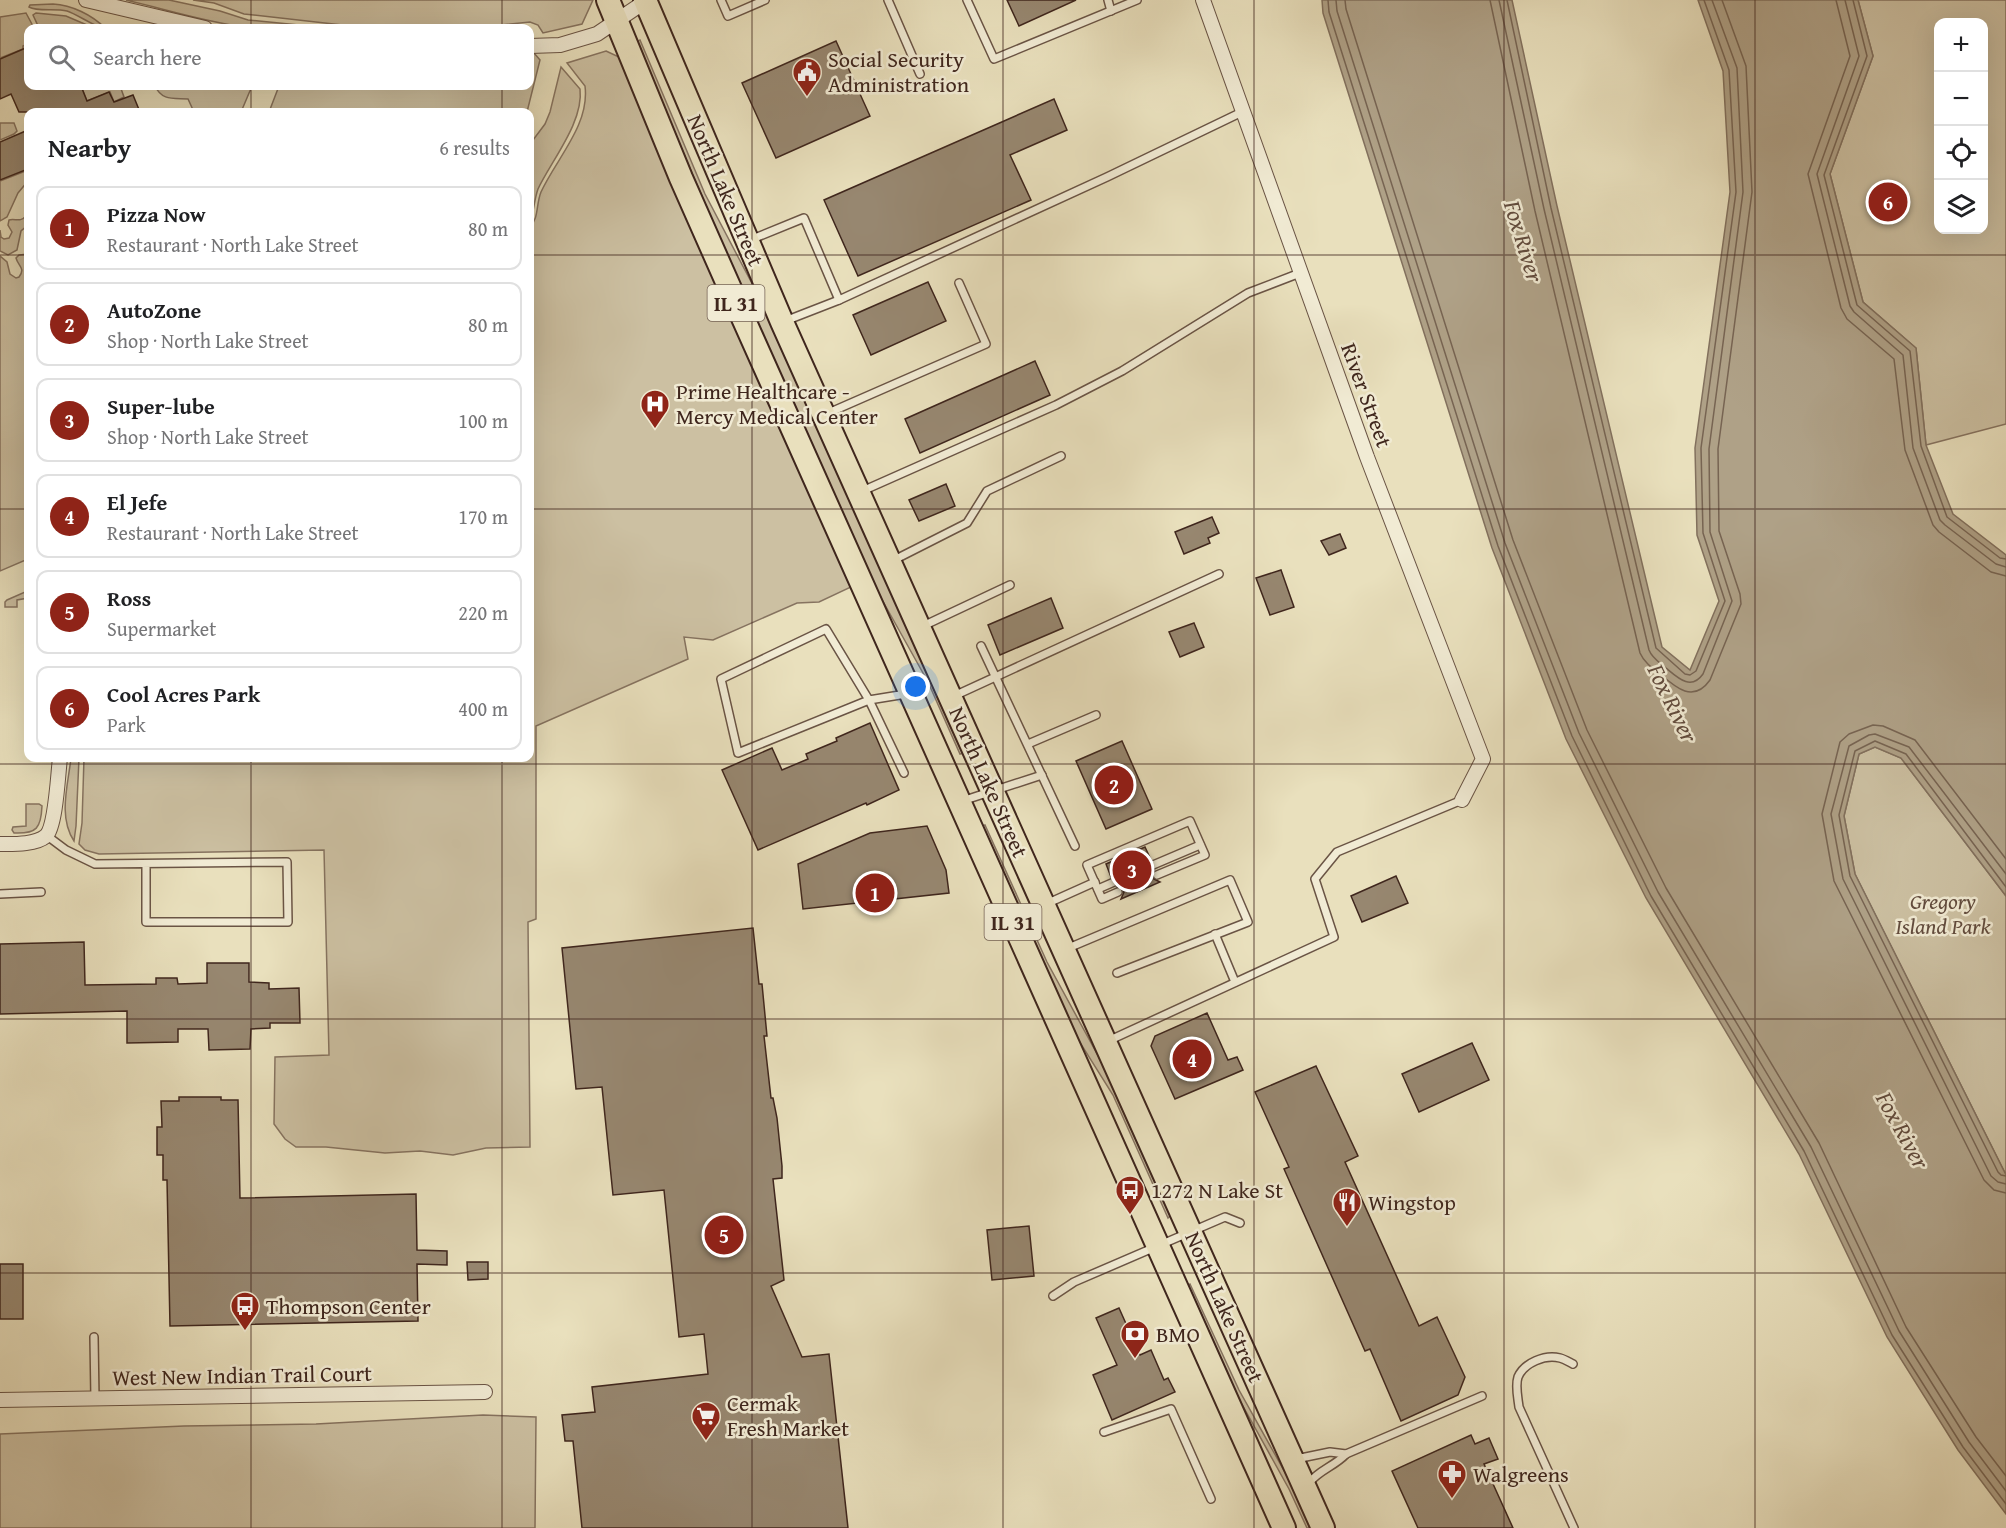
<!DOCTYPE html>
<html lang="en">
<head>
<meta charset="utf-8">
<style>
	:root { --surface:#fff; --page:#f2f2f2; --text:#202124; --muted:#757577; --line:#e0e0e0; --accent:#8f2418 }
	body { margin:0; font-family:"Gentium Book Plus",serif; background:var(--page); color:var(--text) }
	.controls { position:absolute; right:18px; top:18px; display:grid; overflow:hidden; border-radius:12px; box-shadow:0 6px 24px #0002 }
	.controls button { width:54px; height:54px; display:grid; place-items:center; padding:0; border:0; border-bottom:2px solid var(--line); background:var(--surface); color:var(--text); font:30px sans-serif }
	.you { position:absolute; left:916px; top:687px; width:21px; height:21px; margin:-15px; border:4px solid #fff; border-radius:50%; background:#1a73e8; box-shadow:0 0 0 9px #1a73e833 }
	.badge { display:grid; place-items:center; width:39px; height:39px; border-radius:50%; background:var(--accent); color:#fff; font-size:20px; font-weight:700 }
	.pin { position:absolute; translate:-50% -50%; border:3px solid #fff; box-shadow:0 2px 6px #0006 }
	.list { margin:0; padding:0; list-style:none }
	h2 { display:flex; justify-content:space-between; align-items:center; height:78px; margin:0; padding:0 24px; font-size:26px }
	h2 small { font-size:20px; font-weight:400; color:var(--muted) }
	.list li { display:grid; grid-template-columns:39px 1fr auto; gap:18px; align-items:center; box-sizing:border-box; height:84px; margin:0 12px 12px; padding:0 12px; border:2px solid var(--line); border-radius:12px }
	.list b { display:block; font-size:22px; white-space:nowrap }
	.list p { margin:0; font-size:20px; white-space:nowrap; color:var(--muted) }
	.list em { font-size:20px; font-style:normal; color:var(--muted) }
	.icon { flex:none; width:33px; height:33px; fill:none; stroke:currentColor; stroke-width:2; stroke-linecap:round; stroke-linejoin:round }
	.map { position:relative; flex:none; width:2006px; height:1528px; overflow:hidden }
	.search { position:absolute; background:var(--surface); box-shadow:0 6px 24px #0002; left:24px; top:24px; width:510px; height:66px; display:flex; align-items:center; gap:15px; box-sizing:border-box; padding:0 21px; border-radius:12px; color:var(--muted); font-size:22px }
	.panel { position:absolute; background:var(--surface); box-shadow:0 6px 24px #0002; left:24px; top:108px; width:510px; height:654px; border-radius:12px }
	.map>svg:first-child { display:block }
</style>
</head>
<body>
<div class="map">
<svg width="2006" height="1528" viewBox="0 0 2006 1528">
	<rect width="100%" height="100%" fill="#e9e0bd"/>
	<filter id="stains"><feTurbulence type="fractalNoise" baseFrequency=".00333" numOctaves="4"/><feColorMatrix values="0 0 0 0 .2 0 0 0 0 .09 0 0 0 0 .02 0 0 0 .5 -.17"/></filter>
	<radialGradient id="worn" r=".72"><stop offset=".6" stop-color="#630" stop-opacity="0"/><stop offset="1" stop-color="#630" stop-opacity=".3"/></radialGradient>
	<g fill="#ccc0a2" stroke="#867360" stroke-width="1.5" fill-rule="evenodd">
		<path d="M126,0H169L220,11L248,20L329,28C301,29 273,30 245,27C205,22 165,9 126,0Z"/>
		<path d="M193,0H593L582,24L543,33L538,25L530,22L472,28H369L244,14L214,3Z"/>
		<path d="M1858,0H2006V424L1926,445L1916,348L1863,302L1830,174L1873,56ZM1938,22H1984V230H1938Z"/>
		<path d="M53,4C72,5 92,15 105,28C98,29 77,14 67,11C55,8 38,12 29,7L30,5Z"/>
		<path d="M26,13L34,28H28V44L23,46V49L0,58V17Z"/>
		<path d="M36,13L66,16L94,28H76L75,26L69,28H39L33,15Z"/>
		<path d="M640,40L705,194L757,293L964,753L960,754L928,682L871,580L736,276L636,42Z"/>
		<path d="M606,51L619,57L851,587L819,602L797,603L713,640L684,637L688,659L536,726V919L528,922L530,1147L486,1148L453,1155L420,1151L385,1153L326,1147H296L285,1139L274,1124L275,1057L329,1055L324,850L99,854L85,850L79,844L82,823L84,758H530V227C539,218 536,204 541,192C556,159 590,125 585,86L567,63Z"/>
		<path d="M530,53H534L540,60L527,112H269L279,86H530Z"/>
		<path d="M561,67L580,89C584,122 551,161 538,189C534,200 534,212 530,221V144L545,124L550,112Z"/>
		<path d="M81,86H120L124,97L114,102L110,92L87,101Z"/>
		<path d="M155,86H252L241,112H194L188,99C173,98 162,101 155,86Z"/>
		<path d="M0,123H14L17,131L14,134L0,140Z"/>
		<path d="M28,170V181L18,193L7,217L0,221V181Z"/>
		<path d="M28,203V225L21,231L17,250L8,255L0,251V230L1,237L4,239L9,238L12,232L8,225L9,220C15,218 20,223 26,216L25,208Z"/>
		<path d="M28,254V559L0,571V256L7,262L10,274L16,278L19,277C26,268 18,266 16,258L19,255Z"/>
		<path d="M25,592L28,593V598L17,600V607H5V602L7,600Z"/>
		<path d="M1875,747L1901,758L2006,896V1175L1855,874L1844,816L1859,754Z"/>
		<path d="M71,758H79L76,826L74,841C58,817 68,785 71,758Z"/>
		<path d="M26,804H39L42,806C41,828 37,834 14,833L12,830L13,827L26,826Z"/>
		<path d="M985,825L1047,962L1108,1074L1171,1215L1168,1218L1113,1095L1079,1041L982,826Z"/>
		<path d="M1190,1284L1239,1390L1287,1476L1312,1528H1307L1289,1489L1234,1390L1188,1285Z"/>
		<path d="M483,1415L536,1417L535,1528H0V1434L184,1426L316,1424Z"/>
	</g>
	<path fill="#afa187" stroke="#82705d" stroke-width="1.5" d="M1322,0H1512L1557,206L1662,647L1690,670L1719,601L1697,535L1695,448L1730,192L1723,71L1698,0H1858L1873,56L1830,174L1863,302L1916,348L1926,445L1953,514L2006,555V896L1901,758L1875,747L1859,754L1844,816L1855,874L2006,1175V1514L1958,1450L1887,1337L1799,1154L1646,898L1566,739L1492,548L1323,13Z"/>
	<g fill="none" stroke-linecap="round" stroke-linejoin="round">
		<g stroke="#776452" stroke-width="1.5">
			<path d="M1328,0L1329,12L1498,546L1572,736L1651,896L1804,1151L1892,1335L1963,1447L2006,1504"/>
			<path d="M1336,0L1337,11L1505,543L1579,733L1658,892L1811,1147L1899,1331L1969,1442L2006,1491"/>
			<path d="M1345,0L1346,9L1513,540L1587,730L1666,888L1819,1143L1906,1327L1976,1437L2006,1476"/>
			<path d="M1490,0L1535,211L1640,653C1644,662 1651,667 1659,673C1675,687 1693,704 1710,680L1741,604L1740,594L1719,531L1718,449L1752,192L1746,66L1722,0"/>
			<path d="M1499,0L1544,209L1649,650C1652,658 1659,662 1666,668C1678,678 1691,691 1703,674L1732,601L1710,532L1709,449L1743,192L1737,68L1712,0"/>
			<path d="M1507,0L1551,208L1656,648L1685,674L1690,675L1696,671L1725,601L1703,533L1701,448L1736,192L1729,70L1704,0"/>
			<path d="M1836,0L1850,56L1808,174L1841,308L1847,319L1894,359L1905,450L1933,525L1939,532L1991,572L2006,576"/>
			<path d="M1845,0L1859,56L1817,174L1850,306L1854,312L1903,355L1913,448L1940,520L1945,525L1996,564L2006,567"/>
			<path d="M1853,0L1867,56L1824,175L1857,305L1910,351L1921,446L1947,517L2000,558L2006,559"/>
			<path d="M2006,859L1915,740L1883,726L1873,725L1849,734L1840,742L1822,814L1834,881L1984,1180L1994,1190L2006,1193"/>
			<path d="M2006,874L1909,747L1875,734L1869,735L1849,746L1831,814L1843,879L1991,1176L1998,1182L2006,1184"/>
			<path d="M2006,887L1906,754L1875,741L1855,751L1839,815L1850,876L1998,1172L2001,1175L2006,1176"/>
		</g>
	</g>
	<g fill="#978770" stroke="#3f261d" stroke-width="1.5">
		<path d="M1007,0H1076L1019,26Z"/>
		<path d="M836,41L870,116L776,158L742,83Z"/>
		<path d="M28,47V86H81L87,101L109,92L114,102L133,95L140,112H19L11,94L0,99V59Z"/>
		<path d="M1054,99L1067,130L1010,155L1031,200L858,276L824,200Z"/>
		<path d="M28,130V169L0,180V142Z"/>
		<path d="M928,282L946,321L871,355L853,315Z"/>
		<path d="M1035,361L1050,395L920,453L905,419Z"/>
		<path d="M946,484L955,506L919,521L909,500Z"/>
		<path d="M1212,517L1219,533L1208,538L1210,543L1184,554L1175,532Z"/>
		<path d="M1340,534L1346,548L1329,555L1321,541Z"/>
		<path d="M1281,570L1294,607L1270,615L1256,578Z"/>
		<path d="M1051,598L1063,628L1000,655L988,625Z"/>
		<path d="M1194,623L1204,647L1180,657L1169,632Z"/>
		<path d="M870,723L899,790L867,805L866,803L758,850L722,770L772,748L782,770L808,759L806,754L837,741L836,738Z"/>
		<path d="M1122,741L1152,809L1106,829L1076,761Z"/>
		<path d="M927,826L946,870L949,893L803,909L798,864L870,833Z"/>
		<path d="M1145,847L1151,860L1148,867L1150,870H1154L1152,874V878L1160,882L1121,899L1124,892L1122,888L1117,887L1119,880L1117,877H1111L1106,864Z"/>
		<path d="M1396,876L1408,903L1362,922L1351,896Z"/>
		<path d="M753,928L759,984H762L767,1036H764L771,1098H773L777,1118L782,1166V1178L773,1179L784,1280L771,1286L802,1357L829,1354L848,1528H582L573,1441H565L562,1415L595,1412L592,1387L708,1374L704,1334L679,1337L664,1190L613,1195L602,1087L576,1089L562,948Z"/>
		<path d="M84,942L85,985L156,984V978H177L178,984L207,983V963H249V982L269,983V989L299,988L300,1023H270V1028L251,1029L250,1049L209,1050L208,1029H178V1042L127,1043V1011L0,1014V944Z"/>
		<path d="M1207,1013L1228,1060L1237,1057L1243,1070L1175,1099L1151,1046L1155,1036Z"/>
		<path d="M1472,1043L1489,1080L1419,1112L1402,1074Z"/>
		<path d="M1316,1066L1358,1156L1345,1162L1419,1326L1437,1317L1465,1377L1458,1395L1401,1421L1370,1349L1365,1351L1284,1169L1289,1167L1255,1092Z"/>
		<path d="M179,1097H221V1100H238L240,1198L416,1194L417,1250L447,1251V1265L417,1264L418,1321L170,1326L167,1180H163V1155H157V1127H162L161,1101H179Z"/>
		<path d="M1029,1226L1034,1276L992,1280L987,1230Z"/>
		<path d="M467,1262H488V1279L468,1280Z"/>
		<rect x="0" y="1264" width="23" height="55"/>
		<path d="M1119,1308L1140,1355L1151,1350L1164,1380L1168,1378L1175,1392L1112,1420L1093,1375L1117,1365L1096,1318Z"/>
		<path d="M1471,1435L1475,1444L1489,1438L1498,1459L1484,1464L1513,1528H1418L1392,1471Z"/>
	</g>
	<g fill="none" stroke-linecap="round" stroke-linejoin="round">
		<g stroke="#6a5445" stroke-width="10">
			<g id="lane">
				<path d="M721,0L728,16L765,0"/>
				<path d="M888,0L920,74"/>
				<path d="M967,0L994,59L1137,0"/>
				<path d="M1108,0L1111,11"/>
				<path d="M750,240L804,218L839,300"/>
				<path d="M785,321L839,300L1107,177L1242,112"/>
				<path d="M826,414L986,344L959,283"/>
				<path d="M860,492L1056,405L1122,371L1248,293L1300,273"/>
				<path d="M894,560L967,523L987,491L1061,456"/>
				<path d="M923,626L1010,585"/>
				<path d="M981,646L1075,846"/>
				<path d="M954,696L1219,574"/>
				<path d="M1028,744L1096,715"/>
				<path d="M904,773L869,700L738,753L721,679L826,629L869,700L906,694"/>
				<path d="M962,801L1042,775"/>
				<path d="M46,835L66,850L95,864L287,862L288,922H146V864"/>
				<path d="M1153,865L1200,845"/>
				<path d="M1098,889L1114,882"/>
				<path d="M1118,892L1102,899L1087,865L1190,821L1205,855L1157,875"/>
				<path d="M0,894L41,892"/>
				<path d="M1046,904L1095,882"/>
				<path d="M1215,934L1235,982"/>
				<path d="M1066,949L1230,880L1248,922L1117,973"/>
				<path d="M1108,1041L1334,937L1315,879L1337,852L1462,800"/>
				<path d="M1053,1296L1074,1282L1225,1217L1240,1223"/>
				<path d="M94,1337L95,1399"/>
				<path d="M1573,1364C1569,1362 1564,1359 1560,1358C1545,1354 1524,1363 1518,1377C1515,1386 1518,1398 1519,1407L1574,1528"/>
				<path d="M1104,1432L1171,1409L1211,1499"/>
				<path d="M1296,1459L1330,1452L1346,1454"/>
				<path d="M1309,1483C1319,1470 1335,1466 1346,1454L1482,1396"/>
			</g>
		</g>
		<g stroke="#6a5445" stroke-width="16">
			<g id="street">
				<path d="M86,0L205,28"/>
				<path d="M1203,0L1367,457L1483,759L1462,800"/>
				<path d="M530,46L560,45L597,34L646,1"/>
				<path d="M0,844C13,844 35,845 46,836C56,826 58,773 60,758"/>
				<path d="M0,1400L485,1392"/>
			</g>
		</g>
		<g stroke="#3f261d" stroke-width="26">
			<g id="primary">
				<path d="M608,0L681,178L735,300L1284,1528"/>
				<path d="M645,0L782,322L1323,1528"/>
			</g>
		</g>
		<use href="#lane" stroke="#f1ebd4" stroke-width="7"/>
		<use href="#street" stroke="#f1ebd4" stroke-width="14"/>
		<use href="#primary" stroke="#e9e0bd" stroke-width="22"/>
	</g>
	<path fill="none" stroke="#3f261d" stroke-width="1.5" stroke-opacity="0.55" d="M251,0V28M502,0V28M752,0V1528M1003,0V1528M1254,0V1528M1504,0V1528M1755,0V1528M251,86V112M502,86V112M0,255H28M530,255H2006M0,509H28M530,509H2006M251,758V1528M502,758V1528M0,764H2006M0,1019H2006M0,1273H2006"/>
	<defs>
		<g id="civic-pin" transform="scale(1.5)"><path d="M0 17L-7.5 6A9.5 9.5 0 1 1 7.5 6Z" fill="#8f2418" stroke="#f1ebd4"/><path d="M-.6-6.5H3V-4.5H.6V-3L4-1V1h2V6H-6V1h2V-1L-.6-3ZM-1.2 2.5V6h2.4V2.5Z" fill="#fff"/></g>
		<g id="hospital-pin" transform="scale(1.5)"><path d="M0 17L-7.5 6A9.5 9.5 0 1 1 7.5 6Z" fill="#8f2418" stroke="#f1ebd4"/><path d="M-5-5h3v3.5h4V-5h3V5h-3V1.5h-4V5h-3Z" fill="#fff"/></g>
		<g id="bus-pin" transform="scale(1.5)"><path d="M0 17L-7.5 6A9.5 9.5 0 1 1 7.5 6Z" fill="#8f2418" stroke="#f1ebd4"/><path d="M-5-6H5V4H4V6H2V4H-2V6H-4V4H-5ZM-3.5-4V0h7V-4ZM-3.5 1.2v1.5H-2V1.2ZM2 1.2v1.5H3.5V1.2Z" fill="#fff"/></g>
		<g id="restaurant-pin" transform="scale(1.5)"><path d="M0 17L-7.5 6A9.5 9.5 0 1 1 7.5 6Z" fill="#8f2418" stroke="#f1ebd4"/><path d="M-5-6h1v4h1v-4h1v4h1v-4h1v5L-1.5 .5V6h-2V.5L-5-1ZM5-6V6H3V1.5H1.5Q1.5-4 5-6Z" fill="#fff"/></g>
		<g id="bank-pin" transform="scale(1.5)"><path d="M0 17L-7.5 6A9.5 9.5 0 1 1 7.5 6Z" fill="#8f2418" stroke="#f1ebd4"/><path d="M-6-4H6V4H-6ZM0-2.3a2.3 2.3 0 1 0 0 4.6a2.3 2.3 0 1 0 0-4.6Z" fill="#fff"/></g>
		<g id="supermarket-pin" transform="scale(1.5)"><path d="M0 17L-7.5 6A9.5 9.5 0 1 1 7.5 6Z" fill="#8f2418" stroke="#f1ebd4"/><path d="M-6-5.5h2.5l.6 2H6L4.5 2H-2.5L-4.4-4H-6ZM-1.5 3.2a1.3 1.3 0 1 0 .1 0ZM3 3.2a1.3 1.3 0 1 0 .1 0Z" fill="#fff"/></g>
		<g id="pharmacy-pin" transform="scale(1.5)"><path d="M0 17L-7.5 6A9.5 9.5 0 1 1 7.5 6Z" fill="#8f2418" stroke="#f1ebd4"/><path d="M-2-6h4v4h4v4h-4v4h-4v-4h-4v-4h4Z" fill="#fff"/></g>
	</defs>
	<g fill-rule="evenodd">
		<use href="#civic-pin" x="807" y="72"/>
		<use href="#hospital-pin" x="655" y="404"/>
		<use href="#bus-pin" x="1130" y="1190"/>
		<use href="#restaurant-pin" x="1347" y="1202"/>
		<use href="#bus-pin" x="245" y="1306"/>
		<use href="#bank-pin" x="1135" y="1334"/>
		<use href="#supermarket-pin" x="706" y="1416"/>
		<use href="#pharmacy-pin" x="1452" y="1474"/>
	</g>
	<g text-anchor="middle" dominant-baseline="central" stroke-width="5" stroke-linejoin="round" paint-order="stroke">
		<g fill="#f1ebd4" stroke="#746154" stroke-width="1.5">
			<rect x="707.5" y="285" width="57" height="36" rx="4.5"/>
			<rect x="984.5" y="904" width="57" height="36" rx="4.5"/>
		</g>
		<g font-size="21" font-weight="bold" fill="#3f261d">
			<text x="736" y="303">IL 31</text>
			<text x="1013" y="922">IL 31</text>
		</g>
		<g font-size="22" fill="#3f261d" stroke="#f1ebd4" text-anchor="start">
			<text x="828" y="59">Social Security<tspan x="828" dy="25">Administration</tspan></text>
			<text x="676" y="391">Prime Healthcare -<tspan x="676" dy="25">Mercy Medical Center</tspan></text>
			<text x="1151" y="1190">1272 N Lake St</text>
			<text x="1368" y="1202">Wingstop</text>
			<text x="266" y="1306">Thompson Center</text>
			<text x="1156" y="1334">BMO</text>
			<text x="727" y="1403">Cermak<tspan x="727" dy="25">Fresh Market</tspan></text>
			<text x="1473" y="1474">Walgreens</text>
		</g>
		<g font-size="22" fill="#3f261d" stroke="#f1ebd4">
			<text transform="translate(726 190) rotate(67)">North Lake Street</text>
			<text transform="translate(1367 395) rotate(70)">River Street</text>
			<text transform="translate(989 782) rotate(66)">North Lake Street</text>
			<text transform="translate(1225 1307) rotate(66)">North Lake Street</text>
			<text transform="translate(242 1375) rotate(-1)">West New Indian Trail Court</text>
		</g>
		<g font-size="22" font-style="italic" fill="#624c3e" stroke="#f1ebd4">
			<text x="1943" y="901">Gregory<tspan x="1943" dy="25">Island Park</tspan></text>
		</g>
		<g font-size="24" font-style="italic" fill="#614b3d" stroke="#f1ebd4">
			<text transform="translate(1524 241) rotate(73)">Fox River</text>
			<text transform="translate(1673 703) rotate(64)">Fox River</text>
			<text transform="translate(1903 1130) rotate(61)">Fox River</text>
		</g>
	</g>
	<rect width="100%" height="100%" filter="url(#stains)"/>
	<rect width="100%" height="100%" fill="url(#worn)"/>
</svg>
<div class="controls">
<button>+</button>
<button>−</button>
<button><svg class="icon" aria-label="locate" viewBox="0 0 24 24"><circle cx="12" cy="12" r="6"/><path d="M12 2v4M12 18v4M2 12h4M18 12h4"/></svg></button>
<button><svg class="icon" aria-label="layers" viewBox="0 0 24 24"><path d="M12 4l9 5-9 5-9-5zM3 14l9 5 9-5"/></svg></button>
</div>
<div class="you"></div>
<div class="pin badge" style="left:875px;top:893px">1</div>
<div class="pin badge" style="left:1114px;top:785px">2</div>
<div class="pin badge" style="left:1132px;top:870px">3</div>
<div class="pin badge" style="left:1192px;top:1059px">4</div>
<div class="pin badge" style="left:724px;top:1235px">5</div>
<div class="pin badge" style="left:1888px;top:202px">6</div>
<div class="search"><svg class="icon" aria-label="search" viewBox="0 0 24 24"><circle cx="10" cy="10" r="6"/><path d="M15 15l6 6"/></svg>Search here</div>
<section class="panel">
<h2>Nearby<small>6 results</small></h2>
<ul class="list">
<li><span class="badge">1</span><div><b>Pizza Now</b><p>Restaurant · North Lake Street</p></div><em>80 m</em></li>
<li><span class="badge">2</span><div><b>AutoZone</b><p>Shop · North Lake Street</p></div><em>80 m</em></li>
<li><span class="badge">3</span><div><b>Super-lube</b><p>Shop · North Lake Street</p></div><em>100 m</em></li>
<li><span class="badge">4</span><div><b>El Jefe</b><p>Restaurant · North Lake Street</p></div><em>170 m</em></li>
<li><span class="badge">5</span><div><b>Ross</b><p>Supermarket</p></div><em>220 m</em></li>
<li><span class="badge">6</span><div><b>Cool Acres Park</b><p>Park</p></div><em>400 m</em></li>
</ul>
</section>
</div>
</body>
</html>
